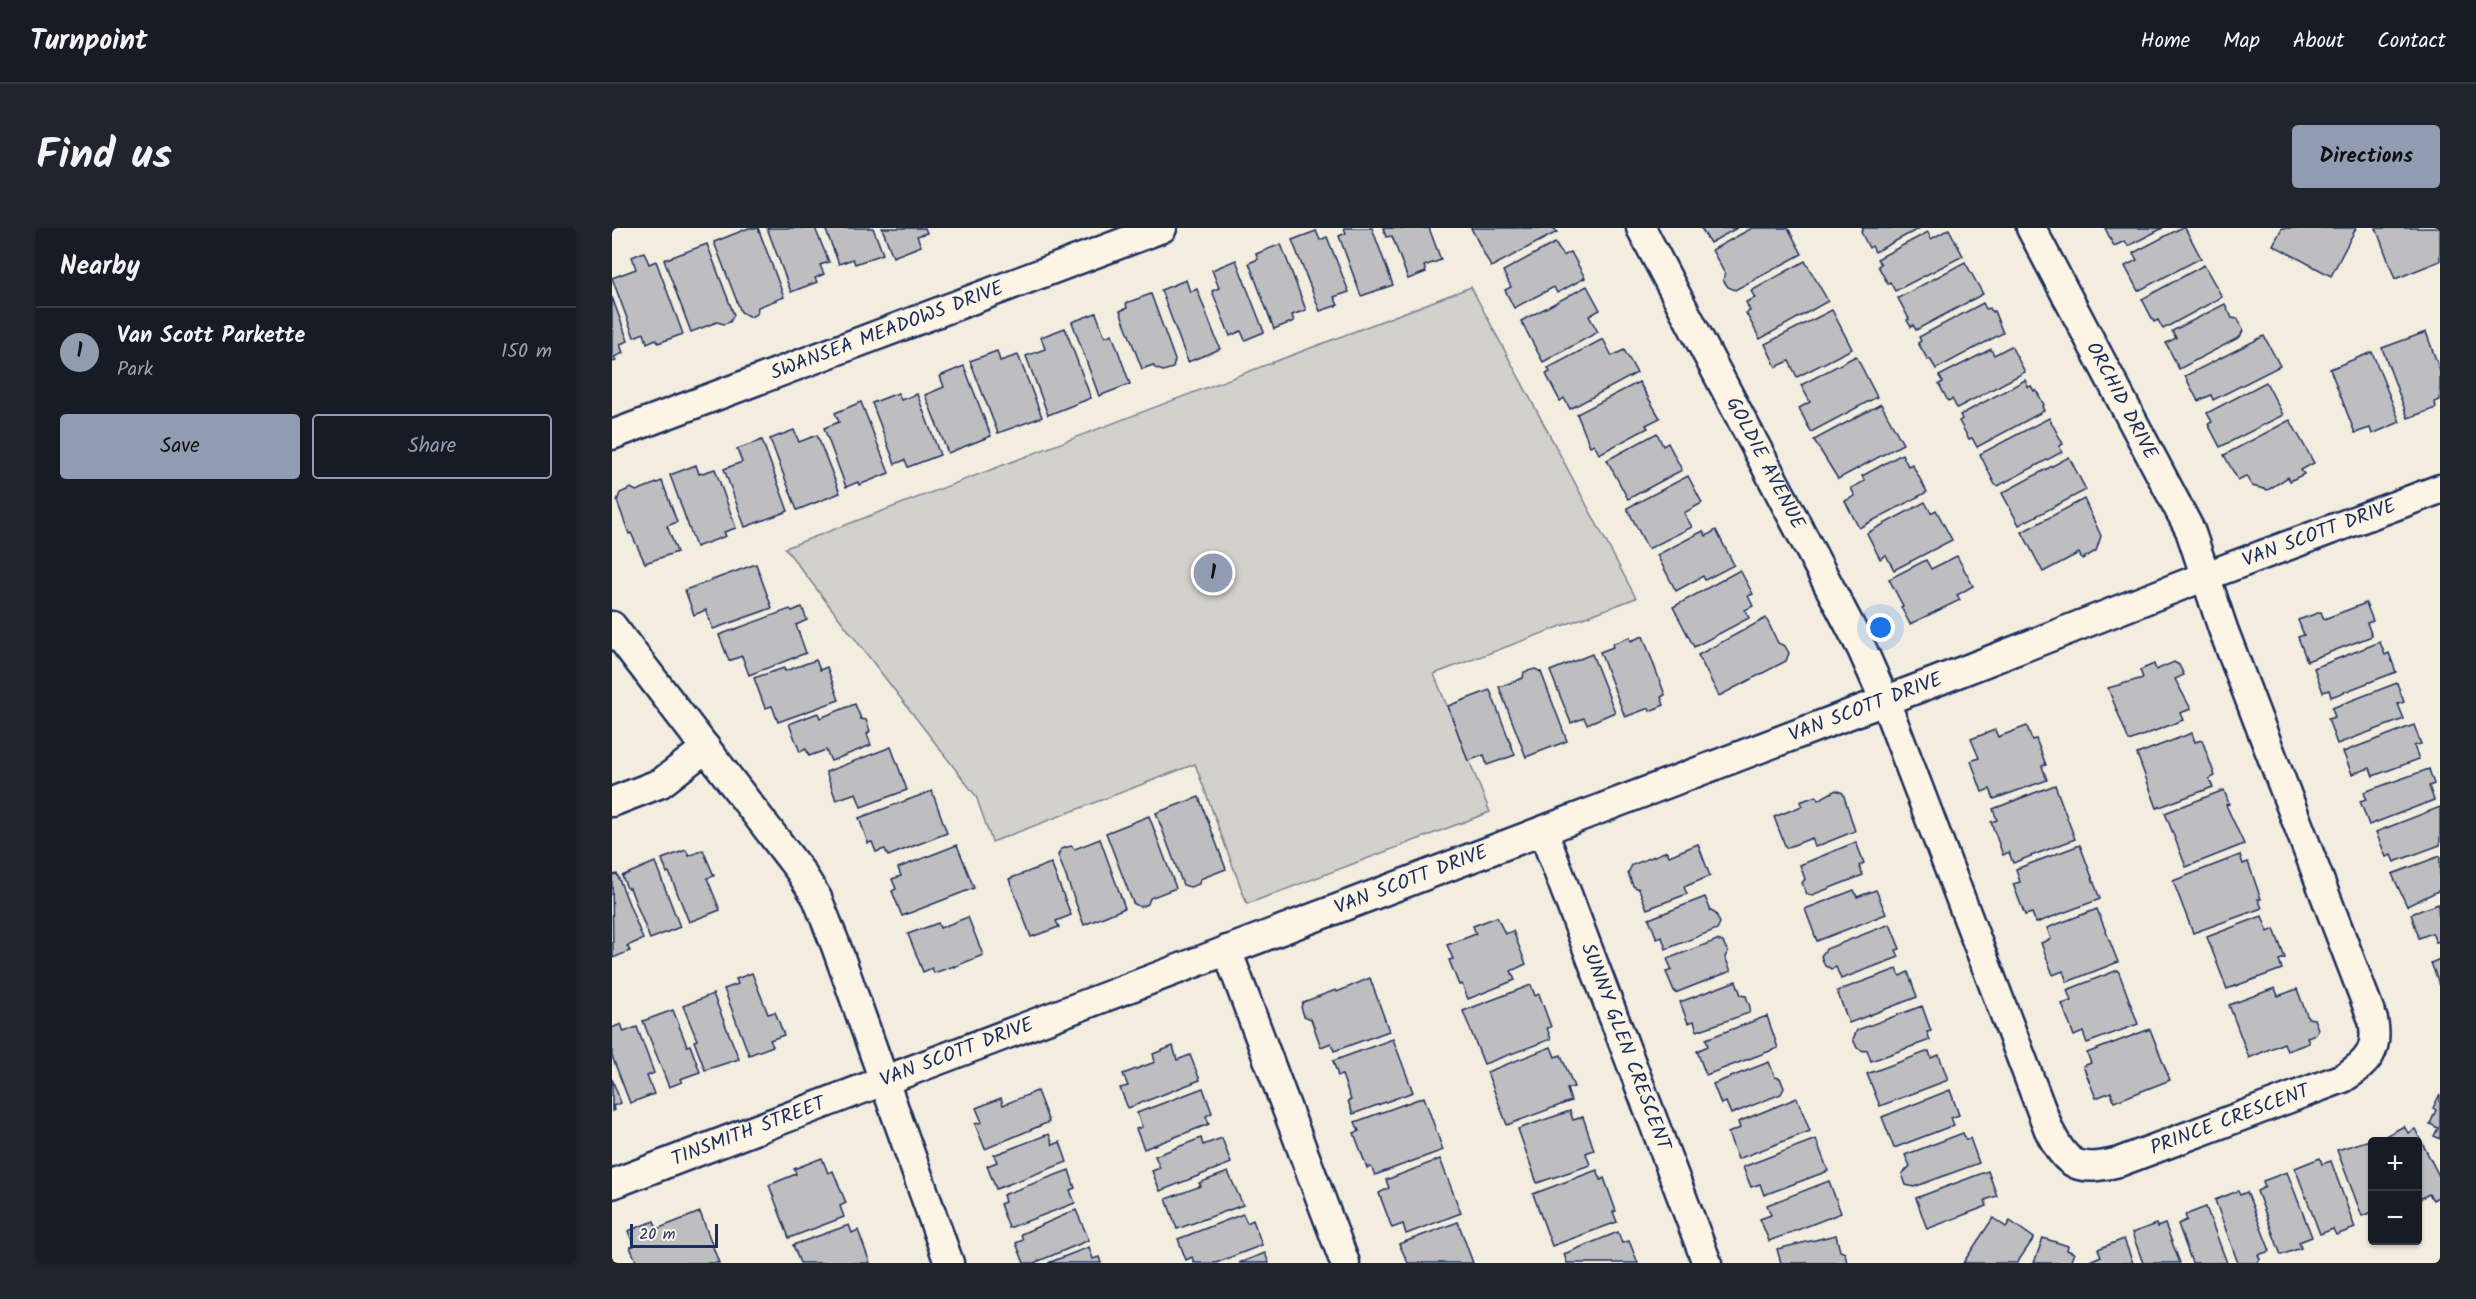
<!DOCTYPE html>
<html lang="en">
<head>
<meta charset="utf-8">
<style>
	:root { --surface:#171b24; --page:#20242c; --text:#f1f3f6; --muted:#9ea1a6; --line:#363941; --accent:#919bb2 }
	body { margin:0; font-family:Kalam,sans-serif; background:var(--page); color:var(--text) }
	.controls { position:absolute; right:18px; bottom:18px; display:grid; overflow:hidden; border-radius:6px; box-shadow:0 2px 4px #0004 }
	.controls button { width:54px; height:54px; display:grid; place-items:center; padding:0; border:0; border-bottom:2px solid var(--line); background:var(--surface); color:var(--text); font:30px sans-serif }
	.scale { position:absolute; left:18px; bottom:15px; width:88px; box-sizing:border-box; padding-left:6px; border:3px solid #1b2f5e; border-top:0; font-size:16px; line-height:21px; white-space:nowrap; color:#1b2f5e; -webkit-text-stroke:4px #fcf5e5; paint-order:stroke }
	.you { position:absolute; left:1269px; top:400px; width:21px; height:21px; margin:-15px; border:4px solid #fff; border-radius:50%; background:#1a73e8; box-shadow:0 0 0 9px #1a73e833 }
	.badge { display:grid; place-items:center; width:39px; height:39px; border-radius:50%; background:var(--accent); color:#111; font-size:20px; font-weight:700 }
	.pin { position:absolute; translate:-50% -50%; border:3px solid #fff; box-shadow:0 2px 6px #0006 }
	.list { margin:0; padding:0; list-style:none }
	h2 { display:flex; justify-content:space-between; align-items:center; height:78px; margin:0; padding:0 24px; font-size:26px }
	h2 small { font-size:20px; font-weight:400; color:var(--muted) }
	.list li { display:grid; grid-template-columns:39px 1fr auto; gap:18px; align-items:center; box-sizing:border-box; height:90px; padding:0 24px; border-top:2px solid var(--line) }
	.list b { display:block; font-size:22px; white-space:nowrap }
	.list p { margin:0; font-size:20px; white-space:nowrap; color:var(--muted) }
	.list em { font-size:20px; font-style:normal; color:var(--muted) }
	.actions { display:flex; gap:12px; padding:18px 24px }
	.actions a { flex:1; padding:14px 0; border:2px solid var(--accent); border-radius:6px; text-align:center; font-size:21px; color:var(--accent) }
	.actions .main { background:var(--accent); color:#111 }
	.map { position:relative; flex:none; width:1828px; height:1035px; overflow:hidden; border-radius:6px }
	header { display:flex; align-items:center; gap:36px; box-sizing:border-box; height:84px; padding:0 30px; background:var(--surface); border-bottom:2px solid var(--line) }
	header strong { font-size:28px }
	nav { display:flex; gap:33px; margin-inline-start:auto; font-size:21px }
	.intro { display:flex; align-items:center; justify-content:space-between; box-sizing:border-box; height:144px; padding:0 36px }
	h1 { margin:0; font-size:42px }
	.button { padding:15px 27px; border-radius:6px; background:var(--accent); color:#111; font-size:21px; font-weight:700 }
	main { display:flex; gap:36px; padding:0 36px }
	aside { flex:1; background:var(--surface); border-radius:6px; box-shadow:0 2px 4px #0004 }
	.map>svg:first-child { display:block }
</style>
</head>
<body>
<header>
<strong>Turnpoint</strong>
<nav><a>Home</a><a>Map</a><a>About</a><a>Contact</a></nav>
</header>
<div class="intro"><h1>Find us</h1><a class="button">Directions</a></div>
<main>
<aside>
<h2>Nearby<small></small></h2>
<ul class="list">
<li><span class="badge">1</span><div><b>Van Scott Parkette</b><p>Park</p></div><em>150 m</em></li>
</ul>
<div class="actions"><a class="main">Save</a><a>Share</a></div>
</aside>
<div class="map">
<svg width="1828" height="1035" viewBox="0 0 1828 1035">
	<rect width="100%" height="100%" fill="#f3ede0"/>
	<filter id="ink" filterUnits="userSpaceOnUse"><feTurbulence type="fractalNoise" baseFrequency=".0167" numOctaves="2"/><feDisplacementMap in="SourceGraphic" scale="12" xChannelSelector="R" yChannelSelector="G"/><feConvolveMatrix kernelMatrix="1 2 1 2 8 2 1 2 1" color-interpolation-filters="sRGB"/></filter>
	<g filter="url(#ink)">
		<path fill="#d3d1cc" stroke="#778095" stroke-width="1.5" d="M859,59L1024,370L822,446L878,584L635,676L583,536L380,614L364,568L173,320Z"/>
		<g fill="#bebec0" stroke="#1b2f5e" stroke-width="1.5">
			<path d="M137,0H146L172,69L146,79L145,86L138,89L129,84L102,14Z"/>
			<path d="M155,0H203L217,34L208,37L212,46L203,50L205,54L179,64Z"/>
			<path d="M213,0H261L271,26L243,36L241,31L227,36Z"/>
			<path d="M270,0H313L315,5L305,8L309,18L281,29Z"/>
			<path d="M732,0H760L781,57L749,68L727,8L734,5Z"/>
			<path d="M771,0H817L829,32L812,38L814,44L796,51L780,8L774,9Z"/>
			<path d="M859,0H942L945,4L879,39Z"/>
			<path d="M1089,0H1125L1098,15Z"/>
			<path d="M1140,0H1176L1190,26L1123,62L1116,59L1111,52L1113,46L1100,22Z"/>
			<path d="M1250,0H1308L1263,24L1260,18L1257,20L1249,4L1251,2Z"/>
			<path d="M1493,0H1551L1516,18L1513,13L1502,18Z"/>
			<path d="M1569,0H1573L1589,30L1526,63L1513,38L1525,32L1521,25Z"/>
			<path d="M1670,0H1744L1719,48L1661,17Z"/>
			<path d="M1764,0H1828V33L1783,51Z"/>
			<path d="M1337,1L1351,28L1283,63L1278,54L1276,56L1266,38L1269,36L1265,31L1316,4L1319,11Z"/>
			<path d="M704,3L708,12L715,9L737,64L722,69L726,77L708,83L680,12Z"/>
			<path d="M943,15L951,28L959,24L973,50L945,65L942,59L902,80L893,62L899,59L891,43Z"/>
			<path d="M95,16L122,87L118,94L112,96L105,94L79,104L52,32Z"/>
			<path d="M669,16L694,82L680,87L682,93L662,101L637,35L646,31L644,26Z"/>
			<path d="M32,24L37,36L44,33L71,106L46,115L44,111L35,115L32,105L22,109L0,50L24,41L20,29Z"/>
			<path d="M624,32L652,104L633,112L629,103L618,108L600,63L607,60L600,42Z"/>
			<path d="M1193,33L1216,73L1148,111L1134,85L1138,83L1134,74L1143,70L1139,63Z"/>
			<path d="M1353,34L1371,66L1304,102L1301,97L1299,99L1295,92L1297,91L1286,70Z"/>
			<path d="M1592,37L1610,69L1551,101L1546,92L1542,94L1530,71Z"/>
			<path d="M574,52L578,64L585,61L608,121L576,134L549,62Z"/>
			<path d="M975,58L988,82L977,88L986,104L931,134L909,93Z"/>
			<path d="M539,66L563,132L561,140L551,143L543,140L541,137L530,141L508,83L515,80L514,75Z"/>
			<path d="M0,69L16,113L8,116L11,125L2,129L4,133L0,134Z"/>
			<path d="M1371,75L1374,81L1378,80L1380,84L1382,83L1391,105L1324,141L1318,131L1316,132L1306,115L1309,113L1307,109Z"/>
			<path d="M1613,76L1620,90L1626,91L1631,102L1628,109L1567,141L1554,115L1564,110L1560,103Z"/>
			<path d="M1220,82L1240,121L1185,149L1177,133L1164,139L1153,116Z"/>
			<path d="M484,85L493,109L500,106L518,156L487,168L460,94Z"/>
			<path d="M453,100L479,170L436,187L414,128L433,121L429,109Z"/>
			<path d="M1814,104L1828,143V172L1823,174L1824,180L1796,190L1770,120Z"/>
			<path d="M1652,108L1668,138L1601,172L1599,167L1586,173L1573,148Z"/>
			<path d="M991,111L1000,128L1012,122L1025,145L958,181L952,170L948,173L934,146L938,144L936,140Z"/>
			<path d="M1399,118L1413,144L1345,180L1340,171L1336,173L1327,156L1331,154L1327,148L1379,121L1382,127Z"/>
			<path d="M385,123L388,133L406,127L430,189L386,205L358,133Z"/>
			<path d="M1760,124L1788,194L1760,206L1758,200L1743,205L1718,141Z"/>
			<path d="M1244,128L1265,169L1199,204L1187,180L1198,174L1189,157Z"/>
			<path d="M352,138L379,208L336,225L313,167L332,159L328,148Z"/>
			<path d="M1413,152L1416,159L1419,158L1422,163L1424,162L1432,177L1430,178L1432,183L1365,219L1360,210L1357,211L1347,193L1350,191L1348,187Z"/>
			<path d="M1027,154L1048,190L1034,197L1036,200L987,226L982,216L978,218L965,186Z"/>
			<path d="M1654,154L1671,187L1608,219L1596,196L1600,194L1595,185Z"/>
			<path d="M286,165L289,172L305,166L328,227L296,239L293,232L283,236L260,175Z"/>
			<path d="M249,174L277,245L247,257L246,254L234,259L212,200L227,194L223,185Z"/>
			<path d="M1269,176L1291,216L1226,251L1202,212Z"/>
			<path d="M1437,190L1451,216L1447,218L1450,224L1386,258L1383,257L1368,226Z"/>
			<path d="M1678,192L1702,235L1689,242L1692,246L1678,253L1676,249L1656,262L1640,258L1634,248L1626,252L1612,227Z"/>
			<path d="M182,202L187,214L205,207L228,265L185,282L158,211Z"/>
			<path d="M1045,205L1051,218L1056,215L1070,242L1016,271L995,232Z"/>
			<path d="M150,212L176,283L133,299L112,241L130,234L125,221Z"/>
			<path d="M1290,226L1296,238L1300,236L1315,264L1247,300L1233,273L1243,268L1239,260L1253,253L1250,248Z"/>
			<path d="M1457,229L1474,262L1407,297L1390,265Z"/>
			<path d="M84,237L87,246L103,241L124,300L112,304L114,308L84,319L58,247Z"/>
			<path d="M1076,248L1090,275L1072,285L1080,299L1036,321L1015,280Z"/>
			<path d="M50,253L65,294L55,298L65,324L33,335L19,305L17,306L5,273L8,265L19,260L24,263Z"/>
			<path d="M1472,271L1489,308L1484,323L1470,331L1467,325L1431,344L1410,304Z"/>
			<path d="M1313,274L1319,285L1324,282L1340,312L1282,342L1274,327L1268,331L1255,305Z"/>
			<path d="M1104,302L1122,337L1093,352L1091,348L1064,363L1045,327L1091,303L1094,308Z"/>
			<path d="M1345,328L1361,358L1345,367L1348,372L1298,396L1289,379L1291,378L1277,351L1314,332L1319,341Z"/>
			<path d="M144,336L160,380L101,401L94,382L82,387L73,362Z"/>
			<path d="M1128,342L1141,366L1136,368L1141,378L1133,382L1137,390L1082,419L1061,379Z"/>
			<path d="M1754,375L1761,393L1755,395L1760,408L1695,433L1686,409L1692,407L1686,392L1709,384L1712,391Z"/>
			<path d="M190,379L195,392L184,397L194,425L137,447L130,428L117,433L107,407L178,381L180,383Z"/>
			<path d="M1154,390L1166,415L1173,418L1177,425L1174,433L1107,468L1086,427Z"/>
			<path d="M1031,408L1053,467L1049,469L1052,477L1038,483L1037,480L1013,489L988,424L1001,419L1000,416L1018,409L1019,413Z"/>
			<path d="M1768,414L1773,427L1777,425L1784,444L1719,469L1717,462L1711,464L1702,440Z"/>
			<path d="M980,426L1003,484L975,496L972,490L959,495L938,443Z"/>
			<path d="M204,432L208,442L215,439L227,472L166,494L160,478L153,480L142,450L172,440L173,443Z"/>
			<path d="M1562,434L1567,437L1572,447L1563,451L1579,481L1568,485L1571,492L1517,513L1496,460L1531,450L1528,442L1542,436L1544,442Z"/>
			<path d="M923,441L929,444L955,513L914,529L887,459L911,450L912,444Z"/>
			<path d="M1785,455L1792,474L1786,476L1792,491L1725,516L1716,491L1723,489L1720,480Z"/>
			<path d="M878,462L903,527L875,537L872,527L856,533L836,478Z"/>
			<path d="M243,476L249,491L254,492L258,503L255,506L259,517L219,533L214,522L197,528L194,521L188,524L177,496L206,485L208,490Z"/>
			<path d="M1802,497L1809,516L1802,518L1807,531L1761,548L1758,540L1740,546L1731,524Z"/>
			<path d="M1415,498L1420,512L1424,511L1434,537L1430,538L1435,552L1382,571L1378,561L1370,564L1359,533L1367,530L1359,511L1383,502L1386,509Z"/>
			<path d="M1580,505L1583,514L1590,512L1603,548L1597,551L1601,559L1545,580L1525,526Z"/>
			<path d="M279,519L295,562L249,579L244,565L224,572L214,544Z"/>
			<path d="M1817,541L1822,556L1817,558L1822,572L1757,597L1748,573L1754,571L1752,564Z"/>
			<path d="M1443,557L1463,611L1401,635L1397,624L1391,627L1379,594L1385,592L1381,581Z"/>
			<path d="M1224,562L1231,565L1243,603L1203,619L1200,610L1174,620L1162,589L1190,578L1188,574L1204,568L1206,572Z"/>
			<path d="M1612,562L1617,576L1614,577L1632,616L1574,639L1553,585Z"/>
			<path d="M320,563L335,605L276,628L273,621L264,624L260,614L256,615L247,590Z"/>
			<path d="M587,569L614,641L588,651L587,656L578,659L571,657L544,585Z"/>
			<path d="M1828,579V617L1782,634L1779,627L1774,629L1764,604Z"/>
			<path d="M537,588L564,660L538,670L536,676L528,679L521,675L494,605Z"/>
			<path d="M488,611L513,680L472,697L446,627L449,621L459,618L463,621Z"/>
			<path d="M1244,614L1252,635L1247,638L1251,647L1200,667L1195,666L1190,655L1193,651L1188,637Z"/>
			<path d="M1086,616L1098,648L1072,659L1075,666L1035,681L1027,661L1021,658L1016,645L1020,637L1055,623L1057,628Z"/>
			<path d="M345,617L362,660L290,688L280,663L284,661L280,651L289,648L286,640Z"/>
			<path d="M1468,617L1488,671L1424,695L1420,685L1413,687L1401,656L1408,654L1404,641Z"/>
			<path d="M74,622L77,628L91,622L102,648L95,650L108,682L77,694L57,644L55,645L50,631Z"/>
			<path d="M1628,627L1631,636L1636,634L1649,671H1646L1650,680L1581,705L1561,653Z"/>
			<path d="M1828,628V662L1795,678L1780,646Z"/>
			<path d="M43,634L68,699L38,711L18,660H15L10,648Z"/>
			<path d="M439,635L459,687L444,693L447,699L419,709L397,651Z"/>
			<path d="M5,646L31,711L15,718L18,723L1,730L0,647Z"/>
			<path d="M1242,662L1245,669L1264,662L1274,686L1205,713L1193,681Z"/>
			<path d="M1093,669L1099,683L1104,686L1108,695L1105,701L1054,721L1050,709L1045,711L1037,691Z"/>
			<path d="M1826,676L1828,713L1824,714L1820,705L1807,710L1799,686Z"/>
			<path d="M1485,681L1506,734L1455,754L1451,743L1441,747L1429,715L1439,711L1435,700Z"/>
			<path d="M1650,688L1656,704L1662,701L1673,730L1667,732L1670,741L1615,761L1595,709Z"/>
			<path d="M356,689L371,727L342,739V738L322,745L320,740L311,744L296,706L326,695L328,700Z"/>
			<path d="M885,689L893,706L901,703L914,736L899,743L903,752L856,771L850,756L847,757L837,732L841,731L835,717L864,706L861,698Z"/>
			<path d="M1278,696L1288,721L1284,722L1287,729L1229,751L1224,739L1220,741L1213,738L1209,728L1214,721Z"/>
			<path d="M1105,712L1111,714L1116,724L1113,729L1119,743L1063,765L1054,744L1060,742L1055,731Z"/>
			<path d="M1828,731V758L1819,735Z"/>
			<path d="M1285,741L1288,748L1296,744L1305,769L1237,795L1225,763Z"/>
			<path d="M1506,742L1526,796L1475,815L1471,804L1462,808L1450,776L1459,773L1455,762Z"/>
			<path d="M140,745L156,786L163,784L172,807L158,812L161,818L137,827L112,761L126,756L124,751Z"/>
			<path d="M758,750L777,803L722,823L719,815L709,819L699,791L692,788L689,779L691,774L724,762L725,764Z"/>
			<path d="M1124,753L1129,767L1134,768L1138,779L1137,785L1085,803L1082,793L1076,795L1068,774Z"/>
			<path d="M919,757L923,768L927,766L939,799L935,800L939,811L872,836L851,783Z"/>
			<path d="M1663,760L1666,768L1685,761L1696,790L1702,791L1706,801L1704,806L1695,809L1697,815L1675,823L1672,815L1637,830L1617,777Z"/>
			<path d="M101,766L127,831L93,842L82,813L85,812L71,778Z"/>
			<path d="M1310,778L1319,803L1315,804L1318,812L1259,833L1255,822L1252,823L1245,820L1241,811L1245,802Z"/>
			<path d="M61,782L75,818L78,817L88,844L68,851L70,854L57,859L31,793Z"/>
			<path d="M1155,788L1166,820L1094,847L1085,823L1096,818L1094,811Z"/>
			<path d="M9,796L12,804L25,799L42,845L35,848L42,866L18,875L0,828V800Z"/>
			<path d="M1538,801L1558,852L1502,874L1499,864L1484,870L1471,838L1479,835L1475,825Z"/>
			<path d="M781,811L801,864L741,886L736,873L739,872L730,847L726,848L721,833Z"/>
			<path d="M561,818L565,832L578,827L588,852L516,880L508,860L516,858L511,846L543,834L541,826Z"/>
			<path d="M939,819L943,829L949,827L962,859L955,861L959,873L895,897L875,844Z"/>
			<path d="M1317,823L1319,830L1327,827L1336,852L1268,878L1255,846Z"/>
			<path d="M1157,834L1163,849L1168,850L1172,860L1169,866L1119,886L1114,874L1109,876L1101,856Z"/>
			<path d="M0,851L9,875L1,878L2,882L0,883Z"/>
			<path d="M591,860L600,885L594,888L597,896L532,921L524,901L530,899L525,885Z"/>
			<path d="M1338,862L1347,887L1339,890L1342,897L1282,920L1270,889Z"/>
			<path d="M425,863L437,894L373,921L363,896L370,894L364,880L389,870L391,877Z"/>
			<path d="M1828,866V911L1822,908L1826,900L1818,896L1824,882L1821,880Z"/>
			<path d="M812,869L831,922L763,947L759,939L755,940L742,905L747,903L743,894Z"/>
			<path d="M1185,870L1198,903L1126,931L1116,905L1128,900L1126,894Z"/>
			<path d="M958,883L961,892L971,889L982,922L974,925L978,937L925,955L906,901Z"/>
			<path d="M1792,898L1796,905L1803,901L1828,950V968L1821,972L1817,966L1806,972V914H1771L1770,910Z"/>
			<path d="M1351,905L1354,912L1358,910L1367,935L1302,959L1294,957L1290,946L1298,938L1293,927Z"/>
			<path d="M437,906L441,917L448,914L455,934L384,961L375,938L385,934L382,927Z"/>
			<path d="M589,910L591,917L610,910L619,935L548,963L540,943L548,940L543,928Z"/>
			<path d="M1204,911L1216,943L1152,967L1148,956L1139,959L1131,939Z"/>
			<path d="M1758,912L1760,919V984L1750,988L1725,922Z"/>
			<path d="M210,930L216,945L221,943L234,975L228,978L232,989L177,1010L157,957L184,946L182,941Z"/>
			<path d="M1708,930L1710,936L1719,933L1743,1000L1724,1007L1721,1001L1708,1006L1683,940Z"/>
			<path d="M828,931L849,985L794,1006L791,996L780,1000L767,965L777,960L774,952Z"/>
			<path d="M457,942L463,960L458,962L463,975L397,1000L388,976L393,974L391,967Z"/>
			<path d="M985,942L989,952L992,950L1004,983L1001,984L1005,994L940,1018L921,966Z"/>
			<path d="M1376,943L1385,968L1373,972L1375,978L1315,1001L1304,970Z"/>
			<path d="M616,944L631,977L565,1001L554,971L589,958L587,955Z"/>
			<path d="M1675,944L1700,1009L1687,1014L1689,1020L1669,1027L1645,963L1653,959L1651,953Z"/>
			<path d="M1217,953L1229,985L1157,1013L1148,991L1159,987L1155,977Z"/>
			<path d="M1626,963L1628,967L1635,964L1658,1023L1646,1027L1648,1031L1646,1035H1626L1603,972Z"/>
			<path d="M1594,979L1615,1035H1580L1566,996L1575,992L1573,987Z"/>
			<path d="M464,982L477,1012L422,1035H412L404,1015L411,1012L409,1006Z"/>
			<path d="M88,984L107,1035H25L18,1019L22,1018L16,1003L42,993L45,1001Z"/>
			<path d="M631,986L635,995L641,992L650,1017L604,1035H582L580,1029L574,1032L566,1011Z"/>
			<path d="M1381,990L1394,999L1398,993L1422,1010L1405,1035H1351Z"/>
			<path d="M846,994L861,1035H796L787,1016Z"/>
			<path d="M1544,996L1545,999L1553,996L1568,1035H1531L1520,1005Z"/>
			<path d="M237,997L240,1005L246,1002L258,1035H188L181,1017Z"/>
			<path d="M1006,1004L1010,1015L1017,1013L1026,1035H955L952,1026Z"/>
			<path d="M1224,1007L1228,1023L1233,1025L1235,1035H1169L1165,1021Z"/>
			<path d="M1431,1010L1456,1018L1455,1022L1462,1025L1458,1035H1422Z"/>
			<path d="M1512,1011L1521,1035H1473L1489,1028L1486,1021Z"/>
			<path d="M477,1019L481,1031L487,1029L489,1035H436Z"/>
			<path d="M653,1025L657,1035H627Z"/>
		</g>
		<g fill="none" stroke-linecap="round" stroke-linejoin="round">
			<g stroke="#1b2f5e" stroke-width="33">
				<g id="street">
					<path id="s1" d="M1029,0L1250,421L1273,473L1437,902C1455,939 1467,944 1507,934L1731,850C1756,835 1767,822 1761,792L1611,401L1578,302L1419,0"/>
					<path id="s2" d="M0,207L550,0"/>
					<path d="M0,398L188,643L205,670L224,718L337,1035"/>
					<path d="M0,574L49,555L94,520"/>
					<path id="s3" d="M931,603L1095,1035"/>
					<path d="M615,722L733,1035"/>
					<path id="s4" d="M0,956L1325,453L1594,348L1828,261"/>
				</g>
			</g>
			<use href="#street" stroke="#fcf5e5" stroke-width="28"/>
		</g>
	</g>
	<g text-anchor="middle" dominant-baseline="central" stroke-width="6" stroke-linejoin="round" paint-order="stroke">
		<g font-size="20" fill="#1b2f5e" stroke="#fcf5e5">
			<text stroke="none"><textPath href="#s2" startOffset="294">SWANSEA MEADOWS DRIVE</textPath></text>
			<text transform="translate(1509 173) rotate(62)">ORCHID DRIVE</text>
			<text stroke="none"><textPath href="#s1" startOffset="266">GOLDIE AVENUE</textPath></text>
			<text stroke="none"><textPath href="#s4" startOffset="1827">VAN SCOTT DRIVE</textPath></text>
			<text stroke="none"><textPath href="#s4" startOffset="1341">VAN SCOTT DRIVE</textPath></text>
			<text stroke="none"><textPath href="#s4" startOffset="855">VAN SCOTT DRIVE</textPath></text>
			<text stroke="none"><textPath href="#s4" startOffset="369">VAN SCOTT DRIVE</textPath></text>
			<text stroke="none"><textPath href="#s3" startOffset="231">SUNNY GLEN CRESCENT</textPath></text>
			<text stroke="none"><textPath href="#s1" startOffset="1198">PRINCE CRESCENT</textPath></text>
			<text stroke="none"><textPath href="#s4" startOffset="146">TINSMITH STREET</textPath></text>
		</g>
	</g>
</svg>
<div class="controls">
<button>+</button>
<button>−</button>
</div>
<div class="scale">20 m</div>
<div class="you"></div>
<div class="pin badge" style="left:601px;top:345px">1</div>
</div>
</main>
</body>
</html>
